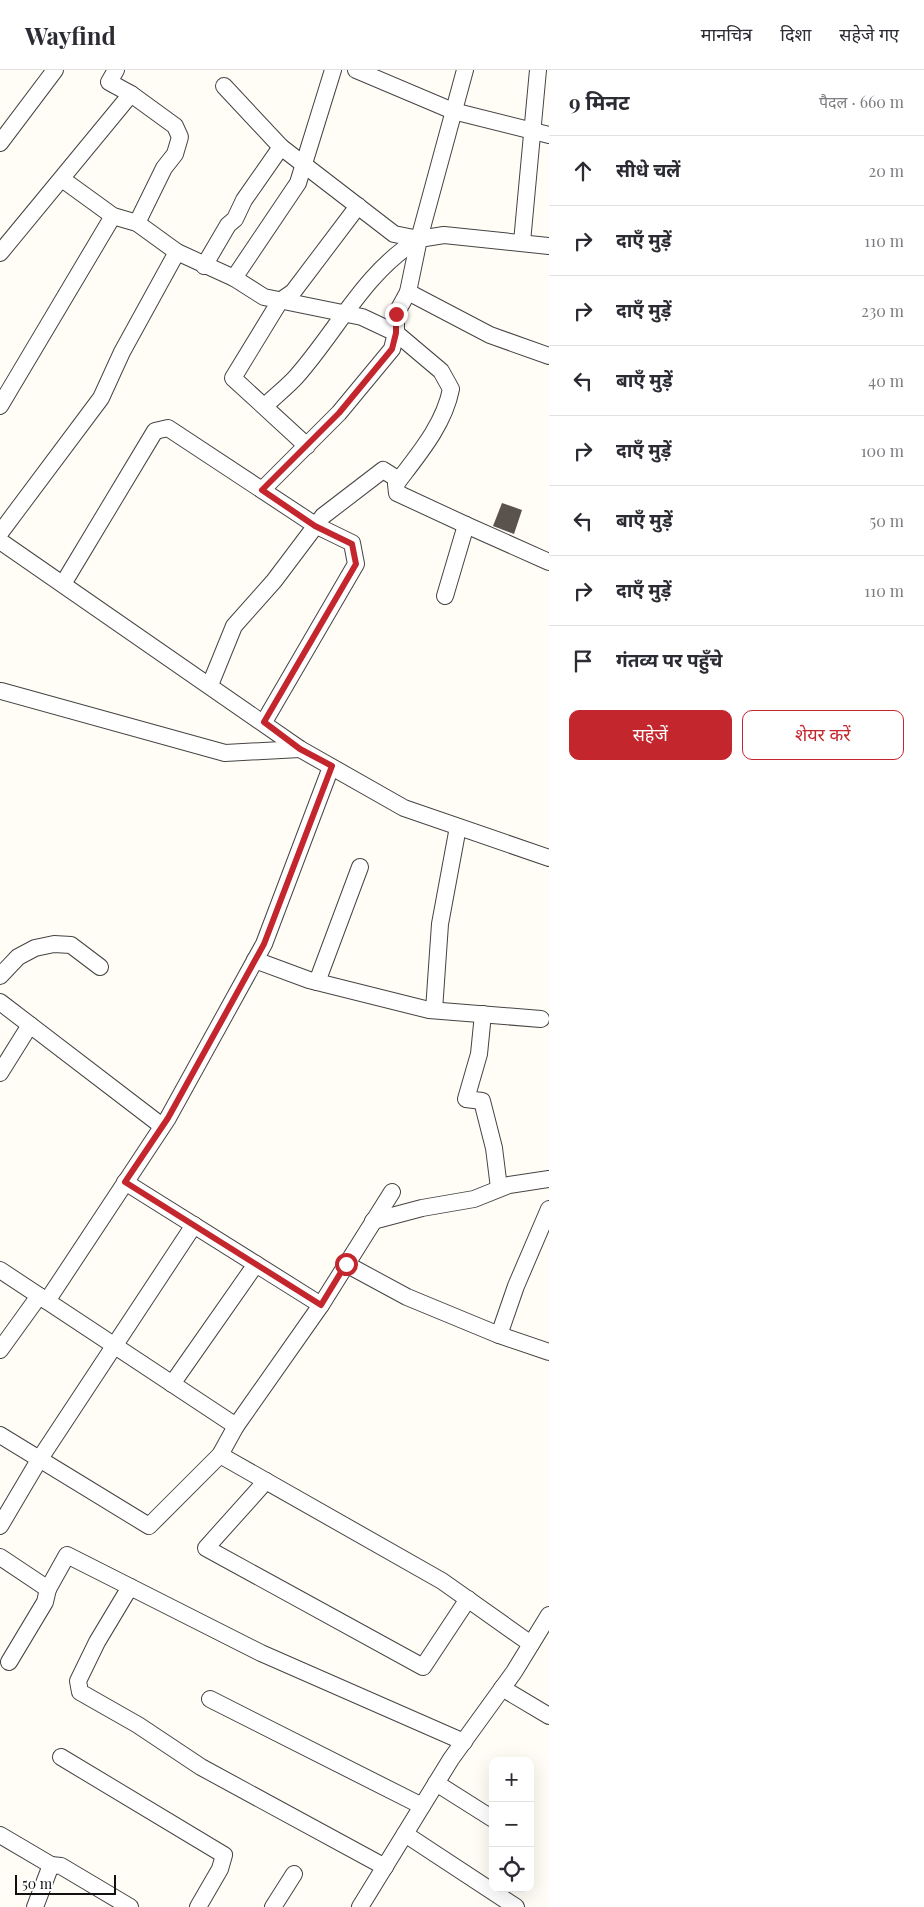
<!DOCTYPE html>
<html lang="hi">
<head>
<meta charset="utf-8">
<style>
	:root { --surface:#fff; --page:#f7f7f7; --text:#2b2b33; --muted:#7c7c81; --line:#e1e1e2; --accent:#c4262e }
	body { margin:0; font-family:"Playfair Display","Noto Sans Devanagari",serif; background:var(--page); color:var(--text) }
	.controls { position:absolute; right:15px; bottom:15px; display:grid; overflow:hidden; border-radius:10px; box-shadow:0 5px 20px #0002 }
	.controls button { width:45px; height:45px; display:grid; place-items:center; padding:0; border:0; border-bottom:1px solid var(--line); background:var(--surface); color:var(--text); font:25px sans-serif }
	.scale { position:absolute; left:15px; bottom:12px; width:101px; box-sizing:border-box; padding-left:5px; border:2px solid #111; border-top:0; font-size:14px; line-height:18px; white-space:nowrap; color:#111; -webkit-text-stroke:4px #fff; paint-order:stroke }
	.stop { position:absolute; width:15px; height:15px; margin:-11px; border:4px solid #c4262e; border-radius:50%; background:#fff }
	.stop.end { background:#c4262e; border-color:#fff; box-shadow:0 1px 5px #0008 }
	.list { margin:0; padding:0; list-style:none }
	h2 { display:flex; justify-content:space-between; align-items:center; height:65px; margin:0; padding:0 20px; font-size:21px }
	h2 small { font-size:16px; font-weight:400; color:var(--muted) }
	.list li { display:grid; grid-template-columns:32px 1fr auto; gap:15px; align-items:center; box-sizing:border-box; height:70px; padding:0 20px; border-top:1px solid var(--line) }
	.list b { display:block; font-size:19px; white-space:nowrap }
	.list em { font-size:16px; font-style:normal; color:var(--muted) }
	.actions { display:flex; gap:10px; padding:15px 20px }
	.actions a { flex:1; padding:11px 0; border:1px solid var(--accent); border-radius:10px; text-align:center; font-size:18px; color:var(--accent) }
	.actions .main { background:var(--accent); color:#fff }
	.icon { flex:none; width:28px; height:28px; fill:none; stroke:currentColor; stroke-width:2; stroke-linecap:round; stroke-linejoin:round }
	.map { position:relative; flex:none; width:549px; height:1837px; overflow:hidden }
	header { display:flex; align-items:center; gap:30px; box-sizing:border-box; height:70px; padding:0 25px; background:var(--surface); border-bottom:1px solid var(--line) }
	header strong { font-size:24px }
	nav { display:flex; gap:28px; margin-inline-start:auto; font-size:18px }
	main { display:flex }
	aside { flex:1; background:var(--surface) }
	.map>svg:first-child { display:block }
</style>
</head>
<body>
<header>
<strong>Wayfind</strong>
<nav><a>मानचित्र</a><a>दिशा</a><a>सहेजे गए</a></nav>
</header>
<main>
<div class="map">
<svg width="549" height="1837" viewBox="0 0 549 1837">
	<rect width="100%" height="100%" fill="#fffdf5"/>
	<path fill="#5a524d" d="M502,433L522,440L514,464L493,456Z"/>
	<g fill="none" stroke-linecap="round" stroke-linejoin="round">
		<g stroke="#444" stroke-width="18">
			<g id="minor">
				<path d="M356,0L453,41L549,65"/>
				<path d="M224,16L281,77L394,164L419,169L444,165L549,176"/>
				<path d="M131,24L175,56L180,67L175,84L164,98L137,153"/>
				<path d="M0,73L55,0"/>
				<path d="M62,109L113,146L137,153L177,182L234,208L264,227L362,247L396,263L441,301L451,319C444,355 418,385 396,414L397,423L466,455"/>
				<path d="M522,172L538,0"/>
				<path d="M0,183L131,24L109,12L116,0"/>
				<path d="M204,196L228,155L235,149L244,130L281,77"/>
				<path d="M234,208L298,113L333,0"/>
				<path d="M408,222L490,265L549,286"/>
				<path d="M0,336L113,146"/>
				<path d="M265,336C275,326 287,317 296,307C337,261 365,201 419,169"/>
				<path d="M307,376L233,308L280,231L293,222L358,136"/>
				<path d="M262,420L339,343L392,279L396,263V244L408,222L419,169L465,0"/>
				<path d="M0,463L101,328L122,282L177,182"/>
				<path d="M0,471L300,679L404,738L549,788"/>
				<path d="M63,514L155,361L168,358L315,455L352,473L356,494L264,652"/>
				<path d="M445,526L466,455L549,492"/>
				<path d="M210,615L234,556L274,511L323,446L383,400L399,410"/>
				<path d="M1,621L225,683L300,679"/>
				<path d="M255,890L309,910L429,940L541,949"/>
				<path d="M0,906L18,887L35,878L54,874L71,875L100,897"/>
				<path d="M317,912L360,797"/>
				<path d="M0,932L162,1056"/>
				<path d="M434,940L440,854L458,757"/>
				<path d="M483,944L479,984L466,1029L482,1031L494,1078L499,1118"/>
				<path d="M0,1003L30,955"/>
				<path d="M125,1112L321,1235"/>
				<path d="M373,1151L422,1138L474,1129L509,1115L549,1109"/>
				<path d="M346,1194L407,1227L499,1265L549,1282"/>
				<path d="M0,1200L236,1356L220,1385L442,1511L531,1574"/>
				<path d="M47,1231L168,1048L264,874L331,697"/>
				<path d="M499,1265L516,1216L549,1139"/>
				<path d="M0,1280L39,1226"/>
				<path d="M172,1314L256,1194"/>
				<path d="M236,1356L321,1235L392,1122"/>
				<path d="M0,1365L149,1456L220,1385"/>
				<path d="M266,1411L206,1478L423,1597L468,1529"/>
				<path d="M0,1456L39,1390L194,1155"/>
				<path d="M0,1487L48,1519L67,1485L261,1583L464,1672"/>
				<path d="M130,1517L97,1572L78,1611L80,1622L138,1655L201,1697L385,1797"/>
				<path d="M9,1592L45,1532L48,1519"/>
				<path d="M502,1618L549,1646"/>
				<path d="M210,1629L422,1736"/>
				<path d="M61,1687L224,1785L220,1799L198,1837"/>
				<path d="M436,1713L493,1749"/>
				<path d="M405,1764L516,1837"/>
				<path d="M0,1765L51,1795L61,1796L130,1837"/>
				<path d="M35,1837L51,1795"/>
				<path d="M273,1837L294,1804"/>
				<path d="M360,1837L451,1689L514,1602L549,1545"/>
			</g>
		</g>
		<use href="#minor" stroke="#fff" stroke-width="16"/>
	</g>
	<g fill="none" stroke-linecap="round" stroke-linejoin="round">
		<path stroke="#c4262e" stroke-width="6" d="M346,1194L321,1235L125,1112L168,1048L264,874L332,696L300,679L264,652L356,494L352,474L315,456L262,420L339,343L392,279L396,263V244"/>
	</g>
</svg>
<div class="controls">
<button>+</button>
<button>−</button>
<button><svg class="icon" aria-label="locate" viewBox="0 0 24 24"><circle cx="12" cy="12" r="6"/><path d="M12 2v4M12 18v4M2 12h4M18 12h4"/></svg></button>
</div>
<div class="scale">50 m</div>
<div class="stop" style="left:346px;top:1194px"></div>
<div class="stop end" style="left:396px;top:244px"></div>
</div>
<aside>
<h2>9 मिनट<small>पैदल · 660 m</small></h2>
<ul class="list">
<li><svg class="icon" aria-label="ahead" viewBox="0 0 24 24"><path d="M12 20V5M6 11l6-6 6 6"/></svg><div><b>सीधे चलें</b></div><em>20 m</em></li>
<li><svg class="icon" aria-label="right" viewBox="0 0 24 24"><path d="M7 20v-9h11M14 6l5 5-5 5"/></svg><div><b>दाएँ मुड़ें</b></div><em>110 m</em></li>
<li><svg class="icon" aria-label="right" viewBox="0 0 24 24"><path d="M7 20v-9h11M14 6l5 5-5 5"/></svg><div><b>दाएँ मुड़ें</b></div><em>230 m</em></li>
<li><svg class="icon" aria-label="left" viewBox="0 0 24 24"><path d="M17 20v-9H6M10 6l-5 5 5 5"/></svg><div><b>बाएँ मुड़ें</b></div><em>40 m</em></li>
<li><svg class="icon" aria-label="right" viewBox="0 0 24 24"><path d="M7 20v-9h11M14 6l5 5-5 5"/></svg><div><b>दाएँ मुड़ें</b></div><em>100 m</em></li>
<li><svg class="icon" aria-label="left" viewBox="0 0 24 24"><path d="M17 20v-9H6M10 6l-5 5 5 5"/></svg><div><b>बाएँ मुड़ें</b></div><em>50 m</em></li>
<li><svg class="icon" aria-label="right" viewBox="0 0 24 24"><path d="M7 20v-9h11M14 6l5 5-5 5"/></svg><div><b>दाएँ मुड़ें</b></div><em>110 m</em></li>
<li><svg class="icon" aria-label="arrive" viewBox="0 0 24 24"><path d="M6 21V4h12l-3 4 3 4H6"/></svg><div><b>गंतव्य पर पहुँचे</b></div></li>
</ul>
<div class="actions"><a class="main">सहेजें</a><a>शेयर करें</a></div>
</aside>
</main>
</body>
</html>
